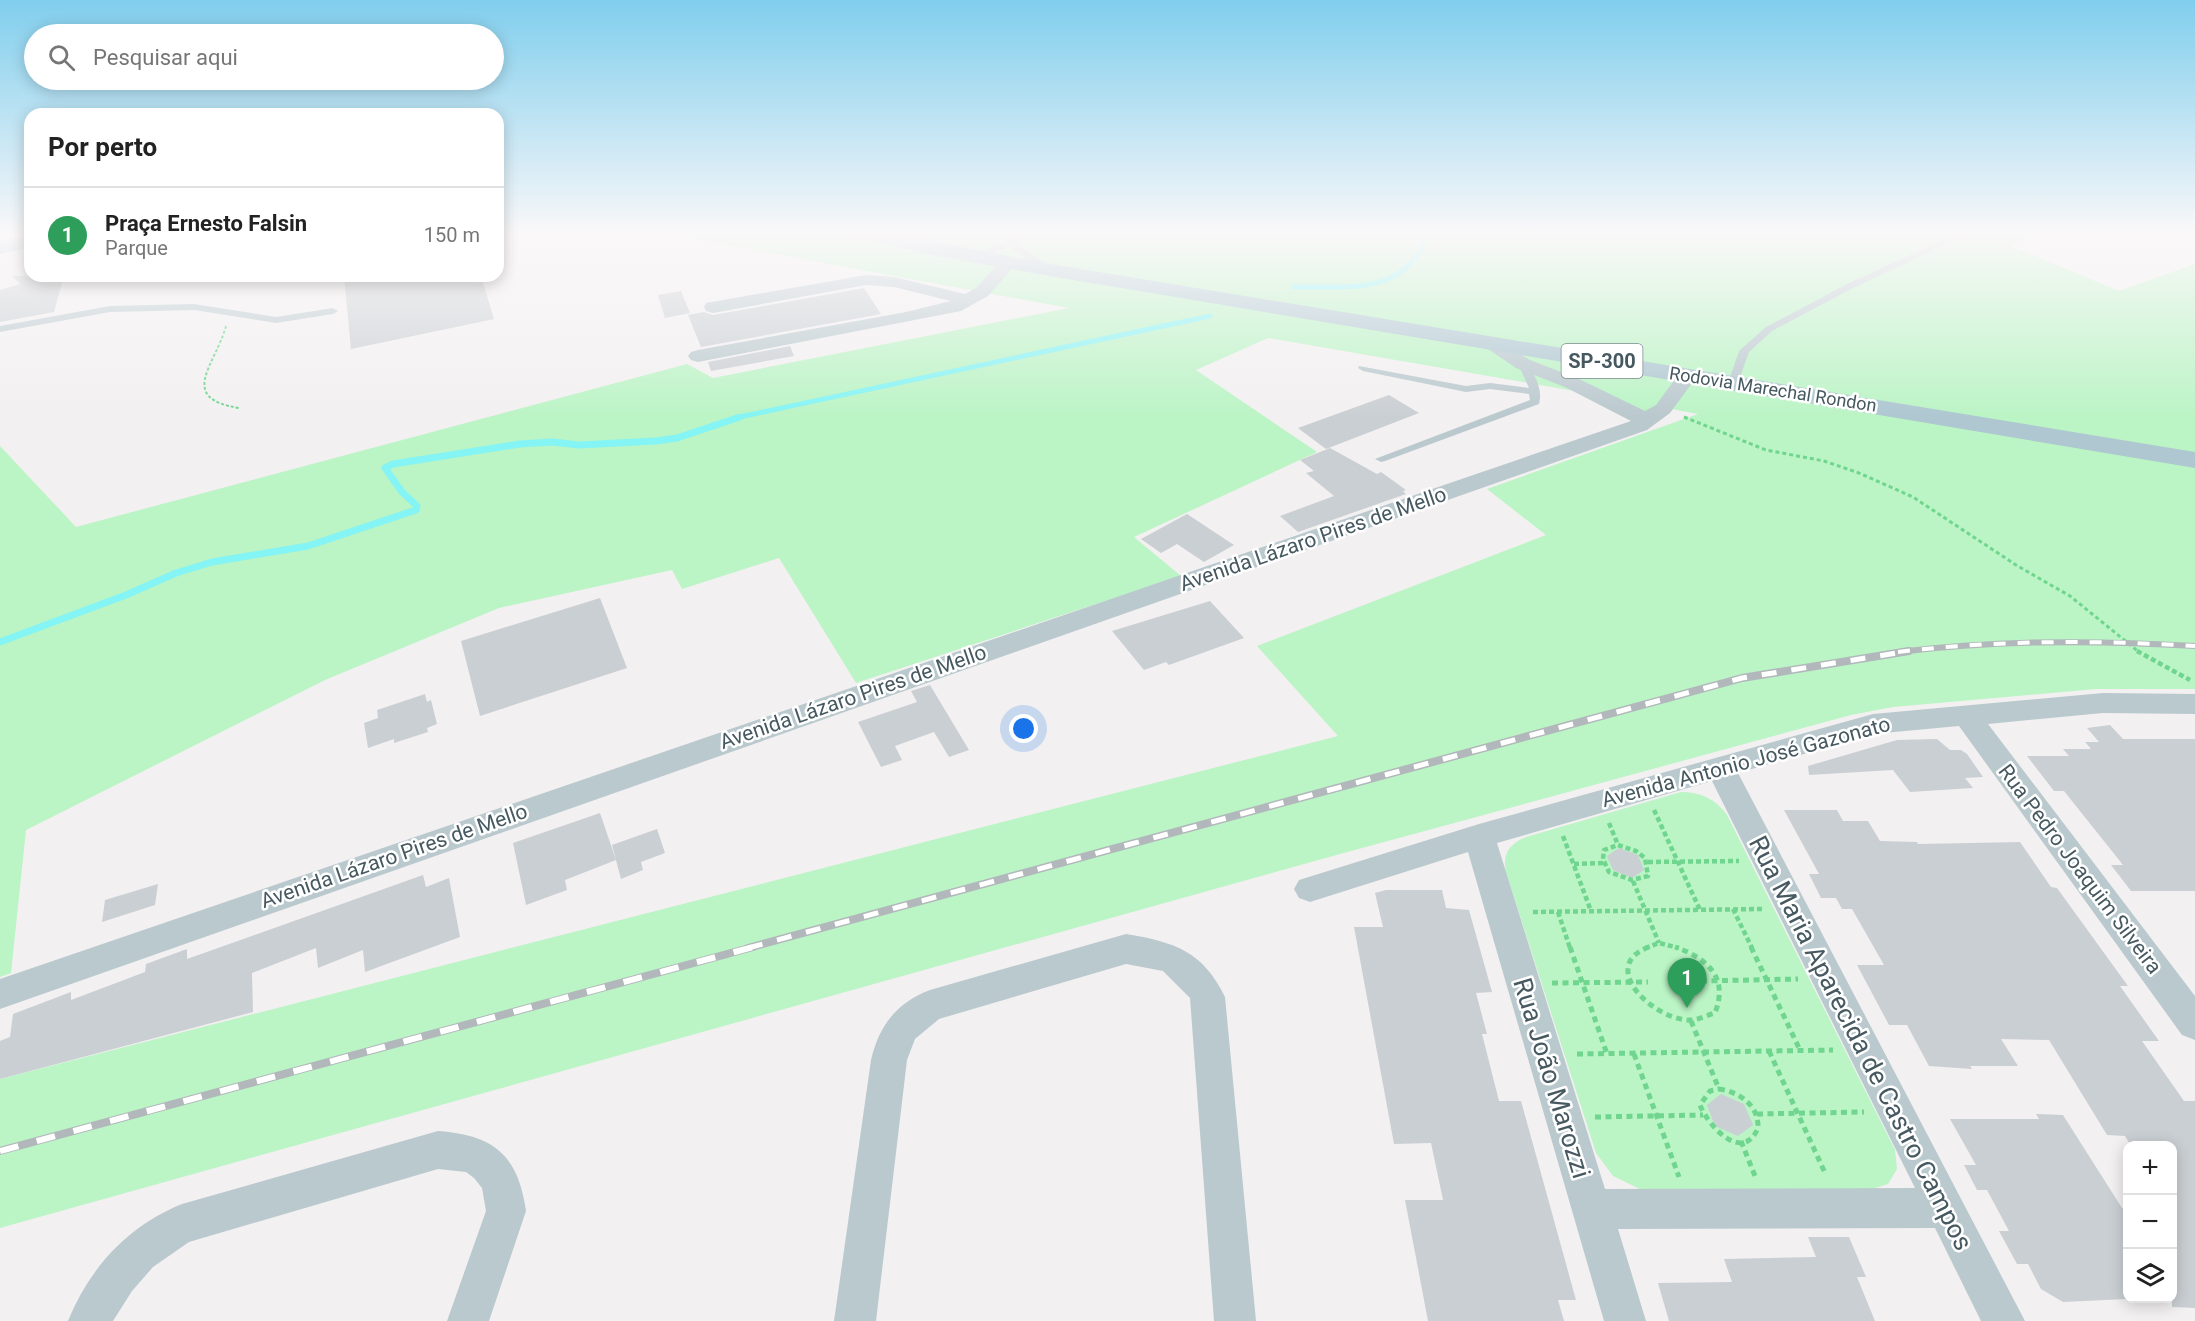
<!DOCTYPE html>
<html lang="pt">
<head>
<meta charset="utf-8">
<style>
	:root { --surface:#fff; --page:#f2f2f2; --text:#222; --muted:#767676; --line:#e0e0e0; --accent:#b45309 }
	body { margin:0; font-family:Roboto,sans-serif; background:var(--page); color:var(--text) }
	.controls { position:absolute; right:18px; bottom:18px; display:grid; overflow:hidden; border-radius:12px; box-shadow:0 3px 15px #0003 }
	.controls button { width:54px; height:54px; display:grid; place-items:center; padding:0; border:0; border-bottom:2px solid var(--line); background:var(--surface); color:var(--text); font:30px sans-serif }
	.you { position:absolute; left:1024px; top:729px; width:21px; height:21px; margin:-15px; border:4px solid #fff; border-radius:50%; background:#1a73e8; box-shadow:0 0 0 9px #1a73e833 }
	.badge { display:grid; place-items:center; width:39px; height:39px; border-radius:50%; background:var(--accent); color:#fff; font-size:20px; font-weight:700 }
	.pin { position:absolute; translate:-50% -50px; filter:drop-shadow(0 2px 3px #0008) }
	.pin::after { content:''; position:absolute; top:32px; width:21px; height:18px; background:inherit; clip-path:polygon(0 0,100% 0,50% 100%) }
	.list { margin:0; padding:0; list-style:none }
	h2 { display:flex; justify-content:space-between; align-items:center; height:78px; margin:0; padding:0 24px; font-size:26px }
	h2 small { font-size:20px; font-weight:400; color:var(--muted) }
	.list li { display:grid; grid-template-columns:39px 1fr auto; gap:18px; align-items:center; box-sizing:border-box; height:96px; padding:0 24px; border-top:2px solid var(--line) }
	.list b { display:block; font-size:22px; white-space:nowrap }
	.list p { margin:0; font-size:20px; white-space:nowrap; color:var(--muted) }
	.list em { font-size:20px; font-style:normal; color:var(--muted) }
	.icon { flex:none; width:33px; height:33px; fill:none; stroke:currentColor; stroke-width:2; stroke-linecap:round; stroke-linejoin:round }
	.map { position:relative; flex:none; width:2195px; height:1321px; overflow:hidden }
	.search { position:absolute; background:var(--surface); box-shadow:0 3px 15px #0003; left:24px; top:24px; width:480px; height:66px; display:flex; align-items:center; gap:15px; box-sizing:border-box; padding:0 21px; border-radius:33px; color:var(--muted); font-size:22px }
	.panel { position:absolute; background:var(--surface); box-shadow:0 3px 15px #0003; left:24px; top:108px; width:480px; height:174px; border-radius:18px }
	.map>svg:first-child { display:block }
</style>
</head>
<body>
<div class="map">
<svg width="2195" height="1321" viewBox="0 0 2195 1321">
	<rect width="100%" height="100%" fill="#f3f0f1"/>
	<g fill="#bbf4c5">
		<path d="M655,232H2035L2038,234L2011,246L2119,291L2195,264V689H2096L1893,707L1851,715L1340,854L0,1228V1079L1338,736L1257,646L1546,535L1487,489L1698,414L1656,406L1646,414L1615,398L1268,338L1196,370L1317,452L1134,537L1181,576L856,683L779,558L682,589L672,570L499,608L325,680L26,830L11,973L0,977V446L76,527L687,364L713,378L1069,308Z"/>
		<path d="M1681,792C1700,792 1716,799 1727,815L1895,1150L1897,1169L1888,1184L1869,1190L1644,1191L1613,1176L1596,1153L1506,872C1502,854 1509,844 1526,837Z"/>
	</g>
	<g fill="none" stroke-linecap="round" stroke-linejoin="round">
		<g stroke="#85f4f4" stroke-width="5">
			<path d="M1293,287C1347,286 1408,297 1428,232"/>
			<path d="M735,418L1210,316"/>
		</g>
		<path stroke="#85f4f4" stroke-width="7" d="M0,642L126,595L176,573L212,562L308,546L416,510L417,506L402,492L385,468L393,464L520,444L552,442L579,445L656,441L677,438L740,417"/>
	</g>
	<g fill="#cacfd3">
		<path d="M12,276H64L54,312L0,322V290L20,284Z"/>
		<path d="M344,276H481L494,319L351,349Z"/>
		<path d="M864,288L881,314L701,347L688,315L704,312L713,315Z"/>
		<path d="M681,291L690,313L665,318L658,295Z"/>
		<path d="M790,346L794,356L711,371L708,362Z"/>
		<path d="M1389,395L1419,413L1326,449L1298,428Z"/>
		<path d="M1330,448L1377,474L1381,472L1406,490L1403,491L1406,494L1298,532L1280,516L1334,496L1306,473L1314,471L1300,460Z"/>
		<path d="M1187,514L1234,545L1204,562L1177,544L1161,553L1141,539Z"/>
		<path d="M600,598L627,668L480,716L461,641Z"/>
		<path d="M1210,601L1244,638L1169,665L1166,662L1144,670L1112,631Z"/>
		<path d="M930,685L969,750L949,757L934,732L895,746L902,760L881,767L858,722L917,702L911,691Z"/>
		<path d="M425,694L427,702L431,700L437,724L427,728L428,732L394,743V739L368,748L364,723L378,718L377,710Z"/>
		<path d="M2110,725L2123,739H2195V891H2131L2111,865H2123L2064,791H2054L2027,756H2069L2063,749H2091L2085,742H2099L2087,728Z"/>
		<path d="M1937,739L1950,750H1961L1967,754L1983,777L1965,778L1973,788L1910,792L1893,770L1809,775L1808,766L1897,740Z"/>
		<path d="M1784,810H1837L1843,821H1868L1880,841L1917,842L1918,844L2020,842L2051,887L2057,888L2128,986H2120L2159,1041H2142L2184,1101H2195V1308L2172,1307V1146H2131L2125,1136L2107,1135L2049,1040L2001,1039L2018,1066H1970L1972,1069L1929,1066L1907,1025H1889L1857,965H1884L1852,909H1842L1836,898H1821L1809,874H1819Z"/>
		<path d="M600,813L616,860L565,880L567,890L526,905L513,843Z"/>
		<path d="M657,829L665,853L641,862L643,870L621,879L612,845Z"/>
		<path d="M1619,848L1638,855L1644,870L1632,878L1613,870L1607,856Z"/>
		<path d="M423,875L426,887L449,878L460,937L365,972L363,950L318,968L316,948L252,973L253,1012L0,1079V1041L10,1037L13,1014L71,992V1000L145,972L146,964L187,949V959Z"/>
		<path d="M158,884L155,905L102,922L105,900Z"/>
		<path d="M1386,890H1442L1446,908L1469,910L1492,992L1476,993L1487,1034H1482L1499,1101H1521L1576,1300H1558L1564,1321H1428L1405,1200H1443L1431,1143L1394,1144L1354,927H1383L1375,893Z"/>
		<path d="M1721,1094L1744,1104L1753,1125L1738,1136L1715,1126L1707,1105Z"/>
		<path d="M2036,1114L2063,1115L2122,1208H2127V1299L2063,1302L2041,1289L2028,1264H2017L1999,1231H2009L1987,1190H1977L1964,1165H1976L1950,1119H2039Z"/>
		<path d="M1808,1237H1849L1866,1277H1857L1875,1321H1669L1658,1283L1732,1282L1724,1259L1816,1257Z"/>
	</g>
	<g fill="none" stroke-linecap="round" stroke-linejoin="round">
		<g stroke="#70d58e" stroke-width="2" stroke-dasharray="3 2" stroke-linecap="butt">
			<path d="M226,326C215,366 177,398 239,408"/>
			<path d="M1684,417L1687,418"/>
		</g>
		<path stroke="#70d58e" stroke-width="3" stroke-dasharray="4 3" stroke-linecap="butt" d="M1684,417L1766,450L1824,461L1859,473L1913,497L2016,565L2070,596L2139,652"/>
		<g stroke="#70d58e" stroke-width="4.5" stroke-dasharray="5 3" stroke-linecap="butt">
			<path d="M2137,651L2190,680"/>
			<path d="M1654,810L1700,910"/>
			<path d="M1609,823L1618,845"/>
			<path d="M1563,836L1591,911"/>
			<path d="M1618,845L1636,851L1645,858L1648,876L1632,880L1609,872L1603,859L1604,850Z"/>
			<path d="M1648,862L1739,861"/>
			<path d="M1574,864L1603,863"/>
			<path d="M1633,881L1659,943"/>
			<path d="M1733,909L1752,948"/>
			<path d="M1533,912L1762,909"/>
			<path d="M1558,912L1570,948"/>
			<path d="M1645,948L1659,943L1679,948"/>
		</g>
		<g stroke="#70d58e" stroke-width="5" stroke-dasharray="6 4.5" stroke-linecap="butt">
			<path d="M1570,947L1607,1054"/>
			<path d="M1649,947C1596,966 1655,1022 1692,1020C1700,1019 1708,1015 1715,1013C1729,977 1707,958 1675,947"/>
			<path d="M1751,947L1800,1050"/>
			<path d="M1701,981L1798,979"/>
			<path d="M1552,983L1648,982"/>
			<path d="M1691,1021L1719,1089"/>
			<path d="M1769,1051L1826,1175"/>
			<path d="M1577,1054L1833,1050"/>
			<path d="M1634,1054L1679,1177"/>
			<path d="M1719,1089C1739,1092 1759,1105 1758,1128C1743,1164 1708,1126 1700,1105L1710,1091Z"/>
			<path d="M1757,1114L1864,1112"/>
			<path d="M1595,1117L1703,1115"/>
			<path d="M1741,1141L1755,1176"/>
		</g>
		<g fill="#bac9ce" fill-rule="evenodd">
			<path d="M1007,232H1015L1022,248L1053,268V272H1047L1015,251L1012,245L980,259H974V255L1010,240Z"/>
			<path d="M1960,232H1972L1853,288L1772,331L1749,352L1737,385L1733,386L1728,383L1739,351L1766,327L1847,284Z"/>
			<path d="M194,304L276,317L333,308L338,311L333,314L276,323L194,310L110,312L0,332V326L110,306Z"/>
			<path d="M1523,361L1527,362C1535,376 1543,389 1539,404L1385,461L1381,462L1375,459L1530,400L1529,394L1490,389L1466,392L1363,371L1358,368L1359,366L1466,386L1490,383L1529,388L1518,364Z"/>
		</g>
		<g fill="#bac9ce" fill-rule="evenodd">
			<path d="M1009,257L1018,262L988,296L961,311L698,362L691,360L688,356L691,352L698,350L906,312L951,301L894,287L866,285L713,313L706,311L704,307L706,303L866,275L894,277L965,294L976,288L1003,258Z"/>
			<path d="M1492,337L1530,360L1579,379L1645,411L1656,405L1681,371H1695L1698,375L1670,413L1647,430L0,1009V979L1631,421L1565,387L1516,368L1485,347L1482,343Z"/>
			<path d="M2103,693L2195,694V714L2103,713L1988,724L2195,996V1040L2182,1035L1959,726L1873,734L1738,773L2025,1321H1981L1935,1228L1618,1229L1646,1321H1604L1468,852L1310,902L1299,898L1294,889L1299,880L1479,824L1873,714ZM1712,781L1915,1188L1605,1189L1497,843Z"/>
			<path d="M1126,934C1174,942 1203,951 1225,997L1256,1321H1214L1190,998L1163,971L1126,964L939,1019L915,1039L907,1060L876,1321H834L871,1060C879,1026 896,1003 930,990Z"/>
			<path d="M438,1131C494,1135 518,1155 526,1211L489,1321H447L486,1211L482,1188L474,1178L466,1172L438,1169L189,1242L153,1267L132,1291L113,1321H68C90,1267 128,1226 182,1204Z"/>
		</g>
		<path fill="#bcced6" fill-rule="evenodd" d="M896,232H922L949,250L945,254H931Z"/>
		<g fill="#aec7d1" fill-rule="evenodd">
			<path d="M846,232H887L1050,264L2195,452V468L1050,276L938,256L849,236Z"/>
			<path d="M30,235V247L0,254V242Z"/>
		</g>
		<g stroke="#b2b7bb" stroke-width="6">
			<path id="rail-far2" d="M1898,652C1996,640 2096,640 2195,646"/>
		</g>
		<g stroke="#b2b7bb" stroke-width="8">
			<path id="rail-far1" d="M748,948L1742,678L1909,651"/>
		</g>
		<g stroke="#b2b7bb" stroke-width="8">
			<path id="rail" d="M0,1151L753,947"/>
		</g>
		<use href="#rail-far2" stroke="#fff" stroke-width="4" stroke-dasharray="12" stroke-linecap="butt"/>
		<use href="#rail-far1" stroke="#fff" stroke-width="5" stroke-dasharray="15" stroke-linecap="butt"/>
		<use href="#rail" stroke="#fff" stroke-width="6" stroke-dasharray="19" stroke-linecap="butt"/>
	</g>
	<linearGradient id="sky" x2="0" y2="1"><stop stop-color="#80ceed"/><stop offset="0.56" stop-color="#faf8f9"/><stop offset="1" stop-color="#faf8f9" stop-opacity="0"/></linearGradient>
	<rect width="2195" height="417" fill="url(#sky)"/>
	<g text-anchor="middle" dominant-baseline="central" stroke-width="5" stroke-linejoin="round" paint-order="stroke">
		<g font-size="18" fill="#465960" stroke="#fff">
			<text transform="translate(1773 389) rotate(9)">Rodovia Marechal Rondon</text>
		</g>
		<rect fill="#fff" stroke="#7e8b90" stroke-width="1.5" x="1561.5" y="344" width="81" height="34" rx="4.5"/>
		<g font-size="20" font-weight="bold" fill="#465960">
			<text x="1602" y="361">SP-300</text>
		</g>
		<g font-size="21" fill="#465960" stroke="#fff">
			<text transform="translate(1313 539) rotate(-19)">Avenida Lázaro Pires de Mello</text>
			<text transform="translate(853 697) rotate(-19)">Avenida Lázaro Pires de Mello</text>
			<text transform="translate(1746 762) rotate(-15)">Avenida Antonio José Gazonato</text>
			<text transform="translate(394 856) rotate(-19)">Avenida Lázaro Pires de Mello</text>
			<text transform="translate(2080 869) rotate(53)">Rua Pedro Joaquim Silveira</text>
		</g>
		<g font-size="26" fill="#465960" stroke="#fff">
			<text transform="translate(1861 1043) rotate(63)">Rua Maria Aparecida de Castro Campos</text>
			<text transform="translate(1552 1078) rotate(73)">Rua João Marozzi</text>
		</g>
	</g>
</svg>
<div class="controls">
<button>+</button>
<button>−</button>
<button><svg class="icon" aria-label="layers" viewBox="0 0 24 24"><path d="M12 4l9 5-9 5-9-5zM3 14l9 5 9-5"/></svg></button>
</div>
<div class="you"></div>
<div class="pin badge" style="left:1687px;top:1008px;background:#2e9e5b">1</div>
<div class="search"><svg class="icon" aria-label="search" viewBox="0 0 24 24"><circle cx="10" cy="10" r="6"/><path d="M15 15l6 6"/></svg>Pesquisar aqui</div>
<section class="panel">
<h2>Por perto<small></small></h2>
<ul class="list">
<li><span class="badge" style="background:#2e9e5b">1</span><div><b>Praça Ernesto Falsin</b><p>Parque</p></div><em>150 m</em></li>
</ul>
</section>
</div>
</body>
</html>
